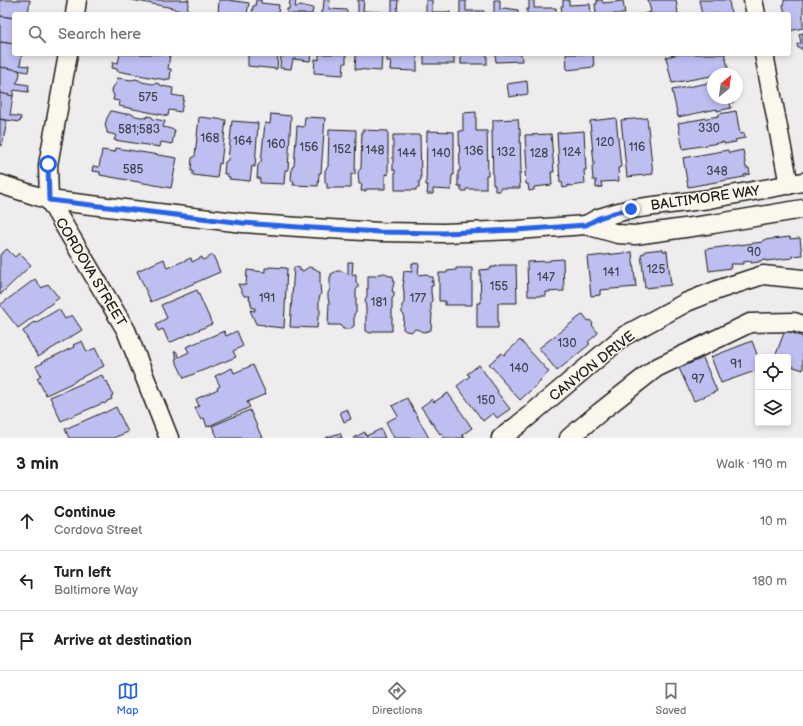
<!DOCTYPE html>
<html lang="en">
<head>
<meta charset="utf-8">
<style>
	:root { --surface:#fff; --page:#f6f6f6; --text:#222; --muted:#767676; --line:#e0e0e0; --accent:#2563eb }
	body { margin:0; font-family:"Balsamiq Sans",sans-serif; background:var(--page); color:var(--text) }
	.controls { position:absolute; right:12px; bottom:12px; display:grid; overflow:hidden; border-radius:4px; box-shadow:0 2px 6px #0003 }
	.controls button { width:36px; height:36px; display:grid; place-items:center; padding:0; border:0; border-bottom:1px solid var(--line); background:var(--surface); color:var(--text); font:20px sans-serif }
	.compass { position:absolute; left:707px; top:68px; width:36px; height:36px; border-radius:50%; background:var(--surface); box-shadow:0 2px 6px #0003; rotate:29deg }
	.stop { position:absolute; width:12px; height:12px; margin:-9px; border:3px solid #2563eb; border-radius:50%; background:#fff }
	.stop.end { background:#2563eb; border-color:#fff; box-shadow:0 1px 4px #0008 }
	.list { margin:0; padding:0; list-style:none }
	h2 { display:flex; justify-content:space-between; align-items:center; height:52px; margin:0; padding:0 16px; font-size:17px }
	h2 small { font-size:13px; font-weight:400; color:var(--muted) }
	.list li { display:grid; grid-template-columns:26px 1fr auto; gap:12px; align-items:center; box-sizing:border-box; height:60px; padding:0 16px; border-top:1px solid var(--line) }
	.list b { display:block; font-size:15px; white-space:nowrap }
	.list p { margin:0; font-size:13px; white-space:nowrap; color:var(--muted) }
	.list em { font-size:13px; font-style:normal; color:var(--muted) }
	.icon { flex:none; width:22px; height:22px; fill:none; stroke:currentColor; stroke-width:2; stroke-linecap:round; stroke-linejoin:round }
	.map { position:relative; flex:none; width:803px; height:438px; overflow:hidden }
	.search { position:absolute; background:var(--surface); box-shadow:0 2px 6px #0003; left:12px; right:12px; top:12px; height:44px; display:flex; align-items:center; gap:10px; box-sizing:border-box; padding:0 14px; border-radius:4px; color:var(--muted); font-size:15px }
	.sheet { height:232px; background:var(--surface) }
	nav { display:flex; justify-content:space-around; align-items:center; box-sizing:border-box; height:56px; border-top:1px solid var(--line); background:var(--surface); font-size:11px; color:var(--muted) }
	nav a { display:grid; justify-items:center; gap:2px }
	nav .on { color:var(--accent) }
	.map>svg:first-child { display:block }
</style>
</head>
<body>
<div class="map">
<svg width="803" height="438" viewBox="0 0 803 438">
	<rect width="100%" height="100%" fill="#efeced"/>
	<filter id="ink" filterUnits="userSpaceOnUse"><feTurbulence type="fractalNoise" baseFrequency=".025" numOctaves="2"/><feDisplacementMap in="SourceGraphic" scale="8" xChannelSelector="R" yChannelSelector="G"/><feConvolveMatrix kernelMatrix="1 2 1 2 8 2 1 2 1" color-interpolation-filters="sRGB"/></filter>
	<g filter="url(#ink)">
		<g fill="#bebff1" stroke="#1c1c1c">
			<path d="M0,0H30L28,14H14V18L0,16Z"/>
			<path d="M132,0H189L187,10L182,11L176,10L173,8Z"/>
			<path d="M219,0H228L249,3L247,14H218Z"/>
			<path d="M256,0H261V3L279,5L278,14H252L253,6H255Z"/>
			<path d="M290,0H296L295,7H297L300,5L313,8L312,14H287V9H289Z"/>
			<path d="M324,0H330L329,9L347,10V14H321V11H323Z"/>
			<path d="M358,0H364L363,11L382,12V14H358Z"/>
			<path d="M392,0H398L397,12H416V14H392Z"/>
			<path d="M426,0H432V12H450V14H426Z"/>
			<path d="M494,0H500V10L505,8L518,10V14H492L494,13Z"/>
			<path d="M529,0H534V8H556V14H527V9H529Z"/>
			<path d="M563,0H569V5L590,4L591,14H562L561,6H563Z"/>
			<path d="M597,0H602L603,3L623,1L625,14H596L595,4H597Z"/>
			<path d="M648,0H676L678,14H644L651,12Z"/>
			<path d="M699,0H729L731,14H702Z"/>
			<path d="M784,0H803V28L789,31V14H786L784,9L783,5L784,2Z"/>
			<path d="M460,1H466V11H484V14H460Z"/>
			<path d="M0,16L14,18V44L0,42Z"/>
			<path d="M803,33V50H802V48H798L797,44L801,43L799,34Z"/>
			<path d="M0,42L14,44V54H22L20,65L29,66L28,72L0,67Z"/>
			<path d="M120,54H170L168,69H171L170,79H166V80L117,71V69L112,68L113,62L118,63Z"/>
			<path d="M248,54H278L277,69L248,66Z"/>
			<path d="M285,54H311L310,61L293,59L291,69L280,68L281,56H285Z"/>
			<path d="M319,54H346V63H344L343,75L314,73L315,59L319,60Z"/>
			<path d="M356,54H382L381,71L355,69Z"/>
			<path d="M387,54H417V71L390,70L391,61H387Z"/>
			<rect x="424" y="54" width="30" height="10"/>
			<rect x="461" y="54" width="26" height="10"/>
			<path d="M495,54H521L522,61L496,62Z"/>
			<path d="M566,54H593L594,67L567,70Z"/>
			<path d="M679,54H725L728,69L724,70L725,74H713V77H711V76L672,83L666,57Z"/>
			<path d="M0,67L19,70L20,74L18,81L16,83L29,85L28,92L14,90L13,96L0,93Z"/>
			<path d="M117,78L132,80L135,79L139,80L142,82L153,84L155,83L159,84L162,86L173,88L172,95L184,97L181,112L169,110L168,116L119,106L120,101L113,100L114,96L112,91L113,87L116,84Z"/>
			<path d="M527,81L528,94L509,97L507,84Z"/>
			<path d="M713,82V98H733L734,102L730,103L731,108L717,111V109L678,117L672,90Z"/>
			<path d="M0,93L13,96L10,115L21,117L20,122L0,119Z"/>
			<path d="M111,111L126,114L129,113L136,116L146,118L148,116L152,117L153,119L165,121L163,127L175,130L172,144L161,142L160,147L114,140L116,135L107,133V131L105,125L107,118Z"/>
			<path d="M736,111L740,134L744,133L745,138L735,140L736,142L724,144V142L683,149L678,123L719,116V114Z"/>
			<path d="M476,112V131H487L488,175H486V189H466V191H461V186H458V171H460L459,131H463V113Z"/>
			<path d="M271,114L291,116L288,170H285L284,184L260,183V178H257L258,165L261,162L265,123L270,124Z"/>
			<path d="M199,117L226,120L221,164L219,163L217,178L193,175V171H191L192,158L195,156Z"/>
			<path d="M305,117L325,118L321,173H319L318,186L293,185L294,181H291L292,167L294,166L297,126L304,127Z"/>
			<path d="M616,118L621,167L618,168L619,181L601,182L602,187L596,188V180H593L592,167L594,164L590,121Z"/>
			<path d="M647,118L653,174L627,177L621,120Z"/>
			<path d="M0,119L7,121L2,146L0,145Z"/>
			<path d="M518,119L519,129H520L521,173H519L520,188H500V191H495V185H493L492,130H493V120Z"/>
			<path d="M232,121L258,123L255,167L252,166L250,181L229,179L230,177L227,176V174H224L225,162L228,160Z"/>
			<path d="M329,129L356,130L355,174H351V188H327V183H325V170L328,167Z"/>
			<path d="M362,130L388,131V175L385,174V189H366V191H361L362,184H359L358,172L361,168Z"/>
			<path d="M427,131L454,132V175H452L451,190L433,189V194H427L428,185H426Z"/>
			<path d="M584,131L586,170H584L585,184L570,186L568,185V187L563,188L562,182L560,183L557,133Z"/>
			<path d="M551,134L554,172H551L552,185L534,187V190L529,191L528,184H526L525,172L527,170L525,135Z"/>
			<path d="M393,135H420L421,181H419V188H416V190H395V170H393Z"/>
			<path d="M116,148L177,158L171,188L100,175V172L92,171L93,166L99,167L102,150L115,152Z"/>
			<path d="M728,150L729,153L743,150L746,168H749L750,174L744,175V177L688,187L683,158Z"/>
			<path d="M790,237V239L800,238L802,255L792,256V258L766,261V260L759,261V262L751,263V261L743,262V264H730L731,268L709,271L706,249L763,242V240Z"/>
			<path d="M7,249L15,257L19,253L31,265L0,295V255Z"/>
			<path d="M663,249V251H667L671,285L645,288L641,254L645,253V251Z"/>
			<path d="M632,252L636,287L600,290V295L591,296L587,257Z"/>
			<path d="M213,255L220,272L151,302L137,271L164,259L167,268L191,258L192,262L202,257L203,260Z"/>
			<path d="M563,259L564,291L546,292V296H528L527,262L550,261V260Z"/>
			<path d="M348,262H353L352,275L356,274V282L358,285V288L356,290V312L354,314V326L350,329H343L340,325H328L329,302L328,298V293L330,289V277H331V274L337,271H341L348,274Z"/>
			<path d="M412,263L419,264L418,275L426,274L430,277H433V281H431V282H433V286H431V292L432,300L431,304V313H432L431,330L428,331L423,332L419,330L415,329L411,332L406,331L403,329L404,315L402,313V305L404,303V292L403,286L404,281H403L404,271L412,272Z"/>
			<path d="M499,265H516L517,303H498V328H477V303H481L480,270L491,269V267H496V266H499Z"/>
			<path d="M269,267L287,268L284,328L265,326V325L256,324L250,310L255,311V308H252L250,299H249L250,296H244L238,284L246,285L247,270L265,272V268H269Z"/>
			<path d="M294,267L300,268V271H303L309,267L316,269L318,271H320V285L321,294L319,298V309L320,310V314L318,317L317,328L290,327Z"/>
			<path d="M456,268H472V305H445V301H439V273H447V271L456,270Z"/>
			<path d="M385,273L389,276H393L394,283L392,291L394,292V296L392,299V331H378L370,333L366,331V309L365,300L367,296V288L368,289V276H376L378,274Z"/>
			<path d="M35,279L42,288L48,284L59,298L18,328L0,305Z"/>
			<path d="M197,290L212,324L169,343L163,329L158,331L156,324L167,318L161,305Z"/>
			<path d="M59,309L65,319L72,315L82,330L38,357L23,331L29,327L28,326L34,322L35,323Z"/>
			<path d="M583,314L588,321L590,320L593,324L592,325L598,333L588,342L590,344L557,371L539,348Z"/>
			<path d="M785,330L803,337V370L788,365V357H775Z"/>
			<path d="M224,331L226,336L237,331L243,346L233,351L236,357L184,378L175,359L177,358L174,352L176,351L179,357L189,352L186,347Z"/>
			<path d="M520,340L549,372L540,380L541,381L520,400L502,380L503,379L489,364L502,353L504,355Z"/>
			<path d="M82,341L87,352L95,348L104,366L76,380V381L46,395L37,378L41,375L36,366L43,363L42,362L74,347L73,345Z"/>
			<path d="M752,341L758,357V370L721,383L711,357Z"/>
			<path d="M703,358L717,391L694,401L679,368Z"/>
			<path d="M253,365L266,394L247,402L250,407L207,427L204,418L201,420L195,408L199,406L196,399L218,389L217,388L220,386L215,376L232,368L234,373Z"/>
			<path d="M479,365L498,391L497,392L510,409L497,418L493,413L483,421L457,386L470,376L467,374Z"/>
			<path d="M102,375L105,382L107,381L113,395L111,396L112,399L107,401V402L104,404L103,403L61,421L50,397Z"/>
			<path d="M448,393L472,428L462,435L465,438H444L441,433L440,434L421,407L432,399L434,402Z"/>
			<path d="M407,398L414,411L429,438H394L386,422L398,416L392,406Z"/>
			<path d="M116,407L128,432L113,438H69L65,429L104,412V413Z"/>
			<path d="M347,409L351,419L344,422L340,412Z"/>
			<path d="M250,410L262,438H218L212,426Z"/>
			<path d="M381,429L385,438H353L365,432L366,436Z"/>
			<path d="M340,433L342,438H325Z"/>
		</g>
		<g fill="none" stroke-linecap="round" stroke-linejoin="round">
			<g stroke="#1c1c1c" stroke-width="21">
				<g id="street">
					<path d="M753,0L756,14"/>
					<path d="M75,14L77,0"/>
					<path d="M68,54L48,165L49,200L126,330L169,438"/>
					<path d="M764,54L789,185"/>
					<path d="M0,184L49,200L243,223L313,228L380,232L444,233L517,230L586,225L618,234L635,235L713,224L803,209"/>
					<path d="M586,225L599,218L615,213L631,209L709,199L803,182"/>
					<path d="M501,438L517,426L624,336L687,302L720,289L763,275L803,279"/>
					<path d="M569,438L600,412L656,368L750,323L794,322L803,325"/>
				</g>
			</g>
			<use href="#street" stroke="#fbf7ec" stroke-width="18"/>
		</g>
	</g>
	<g fill="none" stroke-linecap="round" stroke-linejoin="round" filter="url(#ink)">
		<path stroke="#2563eb" stroke-width="5" d="M48,164L49,200L243,223L313,228L380,232L444,233L517,230L586,225L599,218L614,213L631,209"/>
	</g>
	<g text-anchor="middle" dominant-baseline="central" stroke-width="3" stroke-linejoin="round" paint-order="stroke">
		<g font-size="12" fill="#444551">
			<text x="148" y="97">575</text>
			<text x="709" y="128">330</text>
			<text x="139" y="129">581;583</text>
			<text x="210" y="138">168</text>
			<text x="243" y="141">164</text>
			<text x="605" y="142">120</text>
			<text x="276" y="144">160</text>
			<text x="309" y="147">156</text>
			<text x="637" y="147">116</text>
			<text x="342" y="149">152</text>
			<text x="375" y="150">148</text>
			<text x="474" y="151">136</text>
			<text x="506" y="152">132</text>
			<text x="572" y="152">124</text>
			<text x="407" y="153">144</text>
			<text x="441" y="153">140</text>
			<text x="539" y="153">128</text>
			<text x="133" y="169">585</text>
			<text x="717" y="171">348</text>
			<text x="754" y="252">90</text>
			<text x="656" y="269">125</text>
			<text x="611" y="272">141</text>
			<text x="546" y="277">147</text>
			<text x="499" y="286">155</text>
			<text x="267" y="298">191</text>
			<text x="418" y="298">177</text>
			<text x="379" y="302">181</text>
			<text x="567" y="343">130</text>
			<text x="736" y="364">91</text>
			<text x="519" y="368">140</text>
			<text x="698" y="379">97</text>
			<text x="486" y="400">150</text>
		</g>
		<g font-size="14" fill="#1c1c1c" stroke="#fbf7ec">
			<text transform="translate(705 198) rotate(-8)">BALTIMORE WAY</text>
			<text transform="translate(91 272) rotate(59)">CORDOVA STREET</text>
			<text transform="translate(592 366) rotate(-38)">CANYON DRIVE</text>
		</g>
	</g>
</svg>
<div class="controls">
<button><svg class="icon" aria-label="locate" viewBox="0 0 24 24"><circle cx="12" cy="12" r="6"/><path d="M12 2v4M12 18v4M2 12h4M18 12h4"/></svg></button>
<button><svg class="icon" aria-label="layers" viewBox="0 0 24 24"><path d="M12 4l9 5-9 5-9-5zM3 14l9 5 9-5"/></svg></button>
</div>
<svg class="compass" viewBox="-18 -18 36 36"><path d="M0-13l5 13h-10z" fill="#e53935"/><path d="M0 13l5-13h-10z" fill="#767676"/></svg>
<div class="stop" style="left:48px;top:164px"></div>
<div class="stop end" style="left:631px;top:209px"></div>
<div class="search"><svg class="icon" aria-label="search" viewBox="0 0 24 24"><circle cx="10" cy="10" r="6"/><path d="M15 15l6 6"/></svg>Search here</div>
</div>
<section class="sheet">
<h2>3 min<small>Walk · 190 m</small></h2>
<ul class="list">
<li><svg class="icon" aria-label="ahead" viewBox="0 0 24 24"><path d="M12 20V5M6 11l6-6 6 6"/></svg><div><b>Continue</b><p>Cordova Street</p></div><em>10 m</em></li>
<li><svg class="icon" aria-label="left" viewBox="0 0 24 24"><path d="M17 20v-9H6M10 6l-5 5 5 5"/></svg><div><b>Turn left</b><p>Baltimore Way</p></div><em>180 m</em></li>
<li><svg class="icon" aria-label="arrive" viewBox="0 0 24 24"><path d="M6 21V4h12l-3 4 3 4H6"/></svg><div><b>Arrive at destination</b></div></li>
</ul>
</section>
<nav>
<a class="on"><svg class="icon" aria-label="map" viewBox="0 0 24 24"><path d="M3 6l6-2 6 2 6-2v14l-6 2-6-2-6 2zM9 4v14M15 6v14"/></svg>Map</a>
<a><svg class="icon" aria-label="directions" viewBox="0 0 24 24"><path d="M12 3l9 9-9 9-9-9zM9 14v-3h6M13 9l2 2-2 2"/></svg>Directions</a>
<a><svg class="icon" aria-label="saved" viewBox="0 0 24 24"><path d="M7 4h10v16l-5-4-5 4z"/></svg>Saved</a>
</nav>
</body>
</html>
